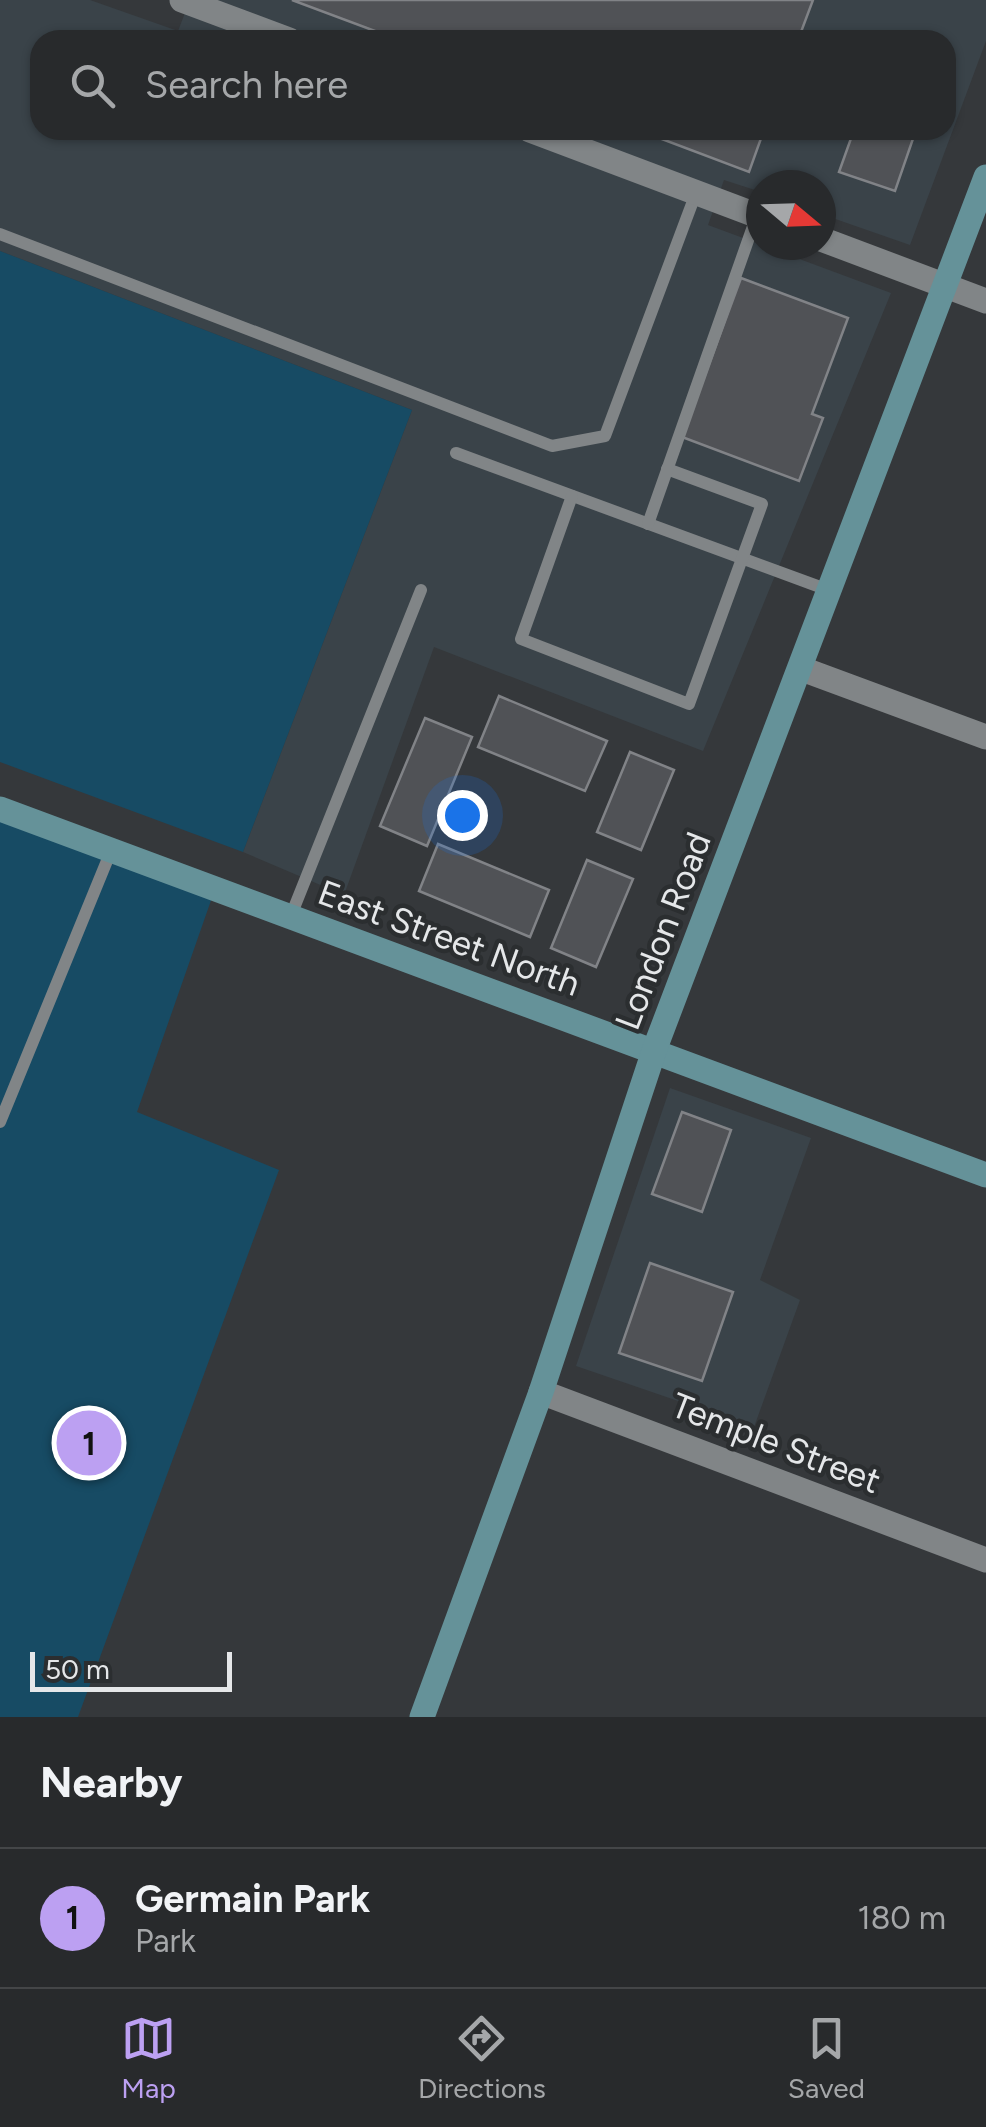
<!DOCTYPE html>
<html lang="en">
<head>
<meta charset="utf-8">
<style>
	:root { --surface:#282a2c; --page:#303234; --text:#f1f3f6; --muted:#a5a7a9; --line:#444648; --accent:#bca0f2 }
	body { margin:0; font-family:Figtree,sans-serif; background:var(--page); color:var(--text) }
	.compass { position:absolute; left:746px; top:170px; width:90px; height:90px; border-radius:50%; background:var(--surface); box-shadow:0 2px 8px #0004; rotate:109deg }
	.scale { position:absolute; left:30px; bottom:25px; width:202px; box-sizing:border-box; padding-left:10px; border:5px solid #e5e7e9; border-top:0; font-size:28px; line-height:35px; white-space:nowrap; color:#e5e7e9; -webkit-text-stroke:8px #2b2e30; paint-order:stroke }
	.you { position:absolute; left:462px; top:815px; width:35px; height:35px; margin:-25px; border:8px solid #fff; border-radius:50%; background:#1a73e8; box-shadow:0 0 0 15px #1a73e833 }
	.badge { display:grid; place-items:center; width:65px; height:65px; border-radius:50%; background:var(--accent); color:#111; font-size:32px; font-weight:700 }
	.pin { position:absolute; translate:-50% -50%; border:5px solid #fff; box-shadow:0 2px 10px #0006 }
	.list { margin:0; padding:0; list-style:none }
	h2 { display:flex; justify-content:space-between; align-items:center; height:130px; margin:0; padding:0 40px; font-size:42px }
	h2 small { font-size:32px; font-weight:400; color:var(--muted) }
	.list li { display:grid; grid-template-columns:65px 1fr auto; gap:30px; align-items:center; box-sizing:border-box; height:140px; padding:0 40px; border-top:2px solid var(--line) }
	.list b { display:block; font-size:38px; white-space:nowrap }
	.list p { margin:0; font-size:32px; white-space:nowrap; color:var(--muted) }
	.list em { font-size:32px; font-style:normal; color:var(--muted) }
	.icon { flex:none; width:55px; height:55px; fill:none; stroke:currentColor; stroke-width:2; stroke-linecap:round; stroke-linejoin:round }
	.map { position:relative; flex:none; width:986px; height:1717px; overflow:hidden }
	.search { position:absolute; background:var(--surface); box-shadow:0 2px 8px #0004; left:30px; right:30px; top:30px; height:110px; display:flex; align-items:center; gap:25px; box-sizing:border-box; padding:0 35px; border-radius:30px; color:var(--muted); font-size:38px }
	.sheet { height:270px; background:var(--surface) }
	nav { display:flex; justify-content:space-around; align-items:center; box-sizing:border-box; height:140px; border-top:2px solid var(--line); background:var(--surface); font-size:28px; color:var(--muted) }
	nav a { display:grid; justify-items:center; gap:5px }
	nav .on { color:var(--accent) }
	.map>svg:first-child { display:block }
</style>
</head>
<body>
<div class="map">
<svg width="986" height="1717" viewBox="0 0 986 1717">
	<rect width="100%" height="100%" fill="#35383b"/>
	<g fill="#3a4349" fill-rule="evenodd">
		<path d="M0,0H90L178,31L190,0H986V41L910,245L821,214V185H761V192L724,180L708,225L891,293L703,751L434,647L344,895L243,852L412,410L0,251ZM40,40H946V130H40Z"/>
		<path d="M670,1088L811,1138L760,1280L800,1300L754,1427L576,1366Z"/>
	</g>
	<g fill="#174b64">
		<path d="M0,251L412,410L243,852L0,762Z"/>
		<path d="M0,809L215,889L137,1112L279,1170L78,1717H0Z"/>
	</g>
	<g fill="#505256" stroke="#818387" stroke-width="2.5">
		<path d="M292,0H813L798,40H399Z"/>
		<path d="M638,130H764L749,172Z"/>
		<path d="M854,130H916L895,191L839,172Z"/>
		<path d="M741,278L848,318L812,414L823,418L799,481L682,437Z"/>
		<path d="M499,696L607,741L585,791L478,747Z"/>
		<path d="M425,718L472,737L427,846L380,826Z"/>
		<path d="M630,752L674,770L641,850L597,832Z"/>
		<path d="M438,844L549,890L530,937L419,891Z"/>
		<path d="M587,860L633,879L596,967L551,948Z"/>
		<path d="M682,1112L731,1130L702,1212L652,1194Z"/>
		<path d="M650,1263L733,1292L702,1381L619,1353Z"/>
	</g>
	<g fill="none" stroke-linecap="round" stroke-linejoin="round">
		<g stroke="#818587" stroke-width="12">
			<path d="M0,234L552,446L605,436L696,193"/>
			<path d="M456,453L831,591"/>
			<path d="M572,496L521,639L689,704L762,504L667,469"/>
			<path d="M648,524L757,215"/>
			<path d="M290,918L421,590"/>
			<path d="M0,1122L111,851"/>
		</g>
		<g stroke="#818587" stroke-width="25">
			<path d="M182,0L289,40"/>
			<path d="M530,130L761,217"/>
			<path d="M821,239L986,301"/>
			<path d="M802,669L986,737"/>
			<path d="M541,1392L986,1560"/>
		</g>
		<g stroke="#659299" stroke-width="25">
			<path d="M0,809C328,932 658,1050 986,1175"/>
			<path d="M422,1717L541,1392L655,1048L986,177"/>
		</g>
	</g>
	<g text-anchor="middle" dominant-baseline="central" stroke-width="9" stroke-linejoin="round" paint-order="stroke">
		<g font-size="35" fill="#e5e7e9" stroke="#2b2e30">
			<text transform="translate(663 931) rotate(-69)">London Road</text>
			<text transform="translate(449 938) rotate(20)">East Street North</text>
			<text transform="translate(776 1443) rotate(21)">Temple Street</text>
		</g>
	</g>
</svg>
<svg class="compass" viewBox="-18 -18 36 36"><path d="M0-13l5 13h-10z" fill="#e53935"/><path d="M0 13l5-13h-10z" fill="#a5a7a9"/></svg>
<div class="scale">50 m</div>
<div class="you"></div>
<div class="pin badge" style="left:89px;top:1443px">1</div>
<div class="search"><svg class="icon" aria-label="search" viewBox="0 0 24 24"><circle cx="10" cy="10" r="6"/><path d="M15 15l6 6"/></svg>Search here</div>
</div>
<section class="sheet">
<h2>Nearby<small></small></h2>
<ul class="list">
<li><span class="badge">1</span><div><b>Germain Park</b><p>Park</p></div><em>180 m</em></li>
</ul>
</section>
<nav>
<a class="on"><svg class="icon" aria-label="map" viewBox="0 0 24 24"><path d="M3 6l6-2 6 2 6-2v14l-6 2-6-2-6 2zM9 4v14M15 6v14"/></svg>Map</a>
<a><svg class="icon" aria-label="directions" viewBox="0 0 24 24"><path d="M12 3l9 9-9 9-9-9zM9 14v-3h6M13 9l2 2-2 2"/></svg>Directions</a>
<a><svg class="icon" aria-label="saved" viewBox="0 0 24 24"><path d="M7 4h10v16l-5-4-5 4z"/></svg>Saved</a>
</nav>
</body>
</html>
